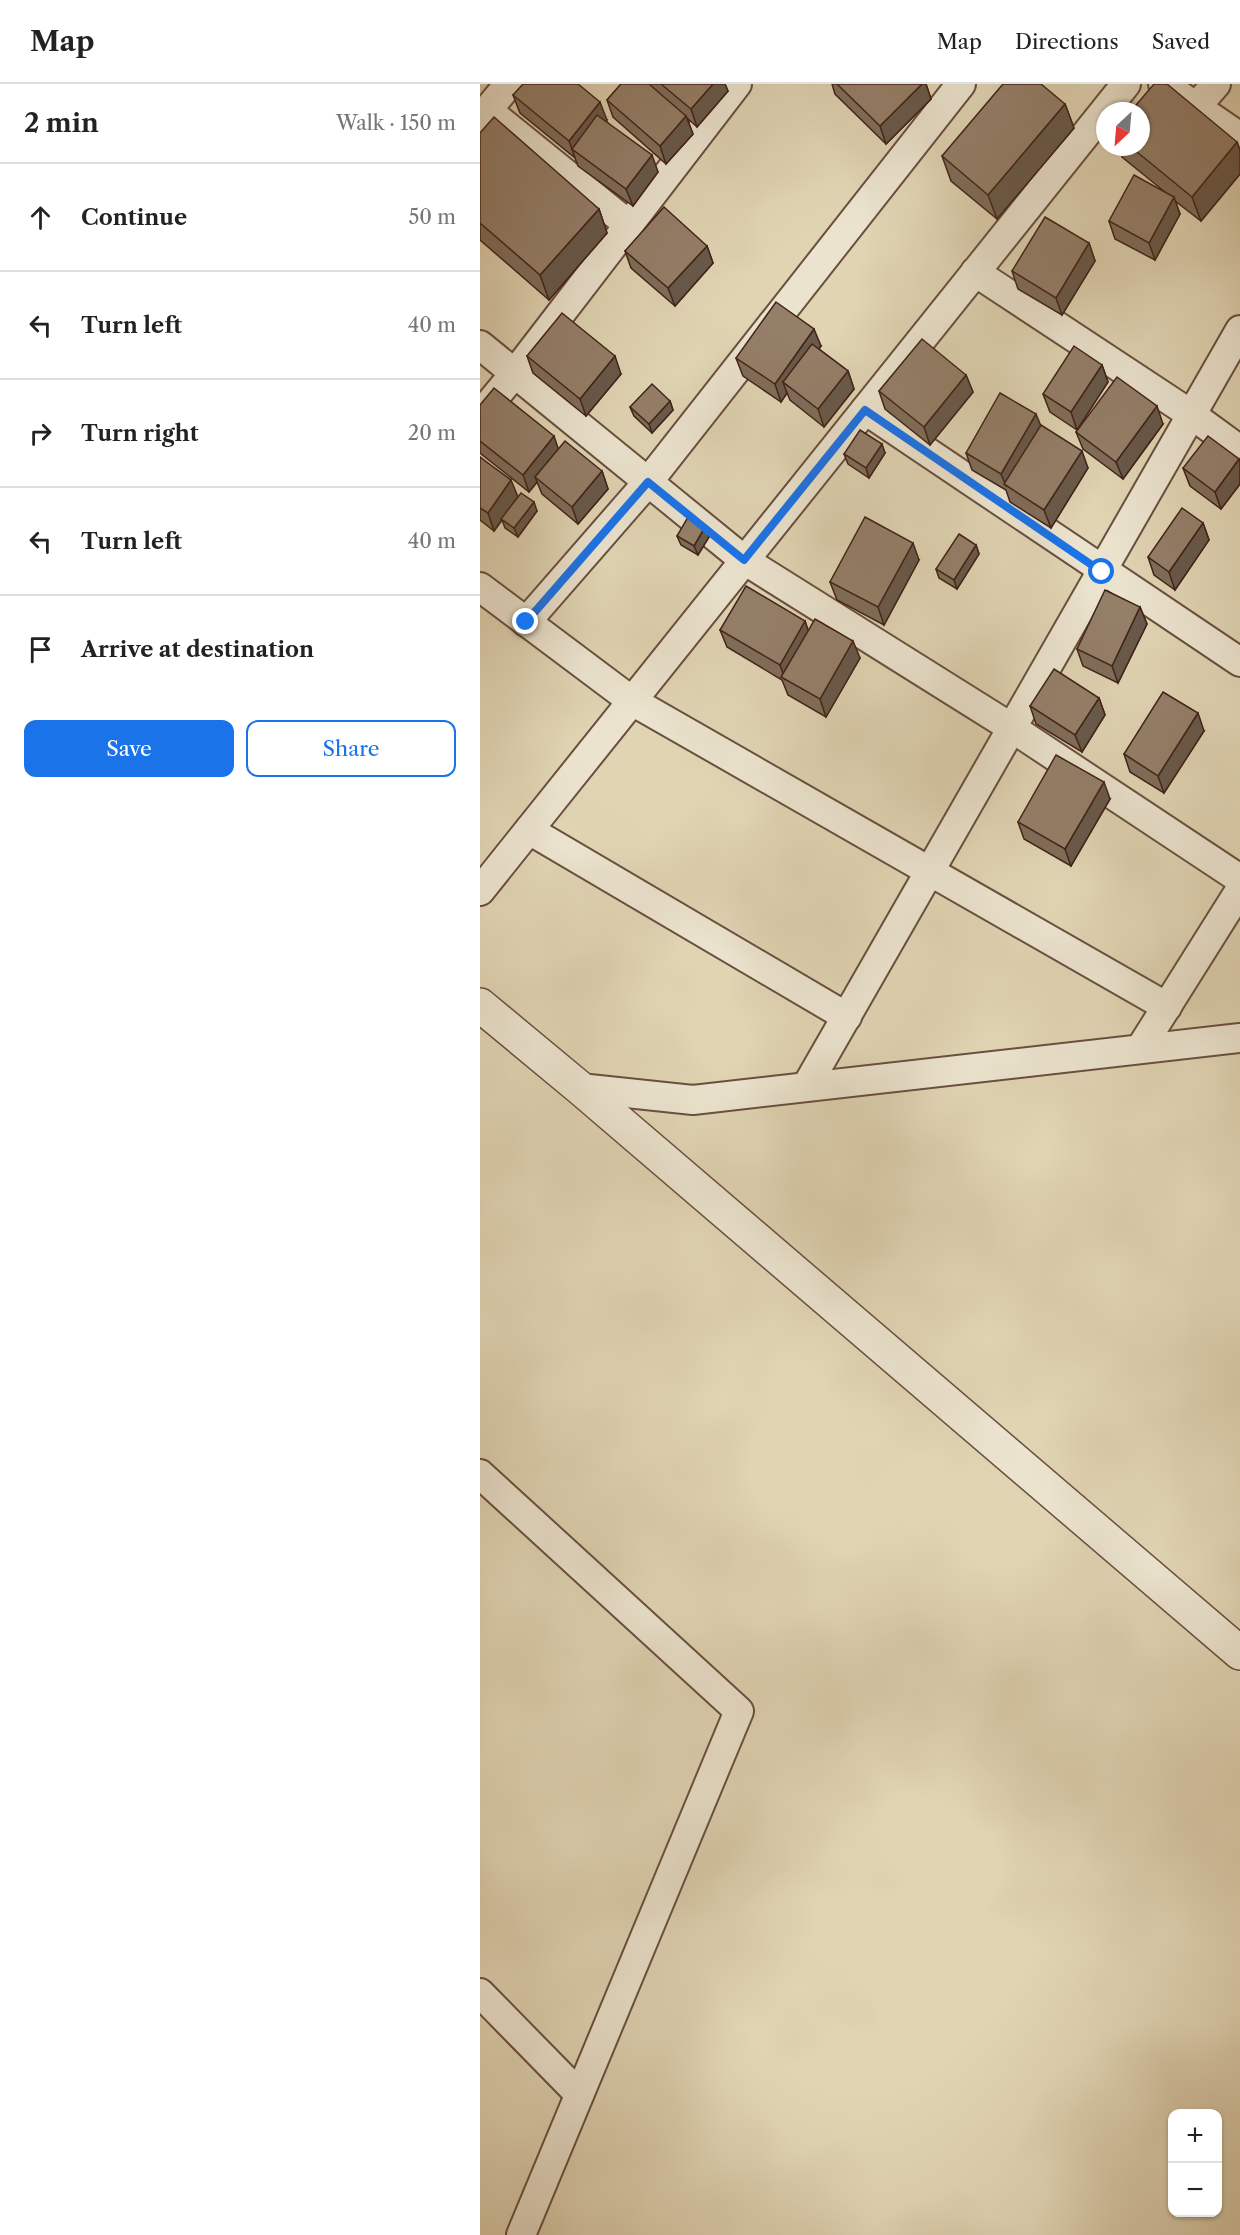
<!DOCTYPE html>
<html lang="en">
<head>
<meta charset="utf-8">
<style>
	:root { --surface:#fff; --page:#f6f6f6; --text:#222; --muted:#767676; --line:#e0e0e0; --accent:#1a73e8 }
	body { margin:0; font-family:"Libre Caslon Text",serif; background:var(--page); color:var(--text) }
	.controls { position:absolute; right:18px; bottom:18px; display:grid; overflow:hidden; border-radius:12px; box-shadow:0 2px 4px #0004 }
	.controls button { width:54px; height:54px; display:grid; place-items:center; padding:0; border:0; border-bottom:2px solid var(--line); background:var(--surface); color:var(--text); font:30px sans-serif }
	.compass { position:absolute; left:616px; top:18px; width:54px; height:54px; border-radius:50%; background:var(--surface); box-shadow:0 2px 4px #0004; rotate:206deg }
	.stop { position:absolute; width:18px; height:18px; margin:-14px; border:4px solid #1a73e8; border-radius:50%; background:#fff }
	.stop.end { background:#1a73e8; border-color:#fff; box-shadow:0 2px 6px #0008 }
	.list { margin:0; padding:0; list-style:none }
	h2 { display:flex; justify-content:space-between; align-items:center; height:78px; margin:0; padding:0 24px; font-size:26px }
	h2 small { font-size:20px; font-weight:400; color:var(--muted) }
	.list li { display:grid; grid-template-columns:39px 1fr auto; gap:18px; align-items:center; box-sizing:border-box; height:108px; padding:0 24px; border-top:2px solid var(--line) }
	.list b { display:block; font-size:22px; white-space:nowrap }
	.list em { font-size:20px; font-style:normal; color:var(--muted) }
	.actions { display:flex; gap:12px; padding:18px 24px }
	.actions a { flex:1; padding:14px 0; border:2px solid var(--accent); border-radius:12px; text-align:center; font-size:21px; color:var(--accent) }
	.actions .main { background:var(--accent); color:#fff }
	.icon { flex:none; width:33px; height:33px; fill:none; stroke:currentColor; stroke-width:2; stroke-linecap:round; stroke-linejoin:round }
	.map { position:relative; flex:none; width:760px; height:2151px; overflow:hidden }
	header { display:flex; align-items:center; gap:36px; box-sizing:border-box; height:84px; padding:0 30px; background:var(--surface); border-bottom:2px solid var(--line) }
	header strong { font-size:28px }
	nav { display:flex; gap:33px; margin-inline-start:auto; font-size:21px }
	main { display:flex }
	aside { flex:1; background:var(--surface) }
	.map>svg:first-child { display:block }
</style>
</head>
<body>
<header>
<strong>Map</strong>
<nav><a>Map</a><a>Directions</a><a>Saved</a></nav>
</header>
<main>
<aside>
<h2>2 min<small>Walk · 150 m</small></h2>
<ul class="list">
<li><svg class="icon" aria-label="ahead" viewBox="0 0 24 24"><path d="M12 20V5M6 11l6-6 6 6"/></svg><div><b>Continue</b></div><em>50 m</em></li>
<li><svg class="icon" aria-label="left" viewBox="0 0 24 24"><path d="M17 20v-9H6M10 6l-5 5 5 5"/></svg><div><b>Turn left</b></div><em>40 m</em></li>
<li><svg class="icon" aria-label="right" viewBox="0 0 24 24"><path d="M7 20v-9h11M14 6l5 5-5 5"/></svg><div><b>Turn right</b></div><em>20 m</em></li>
<li><svg class="icon" aria-label="left" viewBox="0 0 24 24"><path d="M17 20v-9H6M10 6l-5 5 5 5"/></svg><div><b>Turn left</b></div><em>40 m</em></li>
<li><svg class="icon" aria-label="arrive" viewBox="0 0 24 24"><path d="M6 21V4h12l-3 4 3 4H6"/></svg><div><b>Arrive at destination</b></div></li>
</ul>
<div class="actions"><a class="main">Save</a><a>Share</a></div>
</aside>
<div class="map">
<svg width="760" height="2151" viewBox="0 0 760 2151">
	<rect width="100%" height="100%" fill="#e0d4b3"/>
	<filter id="stains"><feTurbulence type="fractalNoise" baseFrequency=".00333" numOctaves="4"/><feColorMatrix values="0 0 0 0 .2 0 0 0 0 .09 0 0 0 0 .02 0 0 0 .5 -.17"/></filter>
	<radialGradient id="worn" r=".72"><stop offset=".6" stop-color="#630" stop-opacity="0"/><stop offset="1" stop-color="#630" stop-opacity=".3"/></radialGradient>
	<g fill="none" stroke-linecap="round" stroke-linejoin="round">
		<g stroke="#694f3f" stroke-width="32">
			<g id="minor">
				<path d="M683,0L760,53"/>
				<path d="M716,23L736,0"/>
				<path d="M7,26L149,141"/>
				<path d="M0,35L29,0"/>
				<path d="M495,188L712,331L760,366"/>
				<path d="M0,261L264,476L532,644L760,795"/>
				<path d="M385,326L760,578"/>
				<path d="M0,331L35,289L257,0"/>
				<path d="M0,503L152,617L687,923"/>
				<path d="M46,538L168,398L481,0"/>
				<path d="M49,746L367,933"/>
				<path d="M0,807L646,0"/>
				<path d="M660,965L760,806"/>
				<path d="M326,1003L760,246"/>
				<path d="M100,1004L213,1016L760,954"/>
				<path d="M0,1390L259,1627L41,2151"/>
				<path d="M0,1909L99,2010"/>
			</g>
		</g>
		<g stroke="#694f3f" stroke-width="36">
			<path id="tertiary" d="M0,921L100,1004L760,1569"/>
		</g>
		<use href="#minor" stroke="#ebe3ce" stroke-width="28"/>
		<use href="#tertiary" stroke="#ebe3ce" stroke-width="33"/>
	</g>
	<g fill="#7f6d5a" stroke="#412318" stroke-width="1.5">
		<path d="M141,0H245L248,7L217,43L207,34L213,50L186,80L133,33L127,16Z"/>
		<path d="M352,0H446L451,15L406,60L355,10Z"/>
		<path d="M33,11L127,36L126,37L178,88L153,122L98,82L95,74L40,29Z"/>
		<path d="M585,20L594,44L517,135L471,97L462,72Z"/>
		<path d="M0,49L119,125L127,149L69,216L0,156Z"/>
		<path d="M757,58L760,66V90L721,137L695,117L700,130L675,176L635,155L629,137L685,108L642,73L639,63H661Z"/>
		<path d="M609,159L615,177L582,231L538,205L532,187Z"/>
		<path d="M227,162L233,179L195,222L151,184L145,167Z"/>
		<path d="M341,262L339,265L368,287L374,305L344,343L310,316L307,309L301,318L263,292L256,274Z"/>
		<path d="M47,272L141,290L106,332L53,289Z"/>
		<path d="M622,281L628,298L597,346L570,328L563,310Z"/>
		<path d="M486,291L493,308L450,361L405,325L399,307Z"/>
		<path d="M190,317L193,326L172,349L154,332L150,323Z"/>
		<path d="M0,321L78,365L122,387L128,405L98,440L62,410L57,398L49,408L0,369Z"/>
		<path d="M683,340L643,395L603,365L596,348Z"/>
		<path d="M561,342L608,384L571,444L530,418L526,406L492,386L486,369Z"/>
		<path d="M405,369L389,394L368,380L364,370Z"/>
		<path d="M0,373L38,413L57,427L38,453L25,444L22,436L14,447L0,436Z"/>
		<path d="M759,375L760,378V400L741,425L710,402L703,384Z"/>
		<path d="M723,439L729,456L695,506L674,491L668,473Z"/>
		<path d="M197,452L229,453L218,471L201,461Z"/>
		<path d="M496,461L499,470L477,505L459,494L456,485Z"/>
		<path d="M439,476L404,541L357,516L350,498Z"/>
		<path d="M660,523L667,540L638,599L603,582L597,565Z"/>
		<path d="M325,537L328,546L380,574L346,633L308,611L302,596L247,563L240,546Z"/>
		<path d="M619,614L625,631L602,668L556,640L550,622Z"/>
		<path d="M724,647L684,709L650,688L644,670Z"/>
		<path d="M630,715L591,782L544,755L538,738Z"/>
	</g>
	<g fill="#68594a" stroke="#412318" stroke-width="1.5">
		<path d="M233,0H245L248,7L217,43L211,25Z"/>
		<path d="M442,0H446L451,15L406,60L400,42Z"/>
		<path d="M120,18L127,36L99,70L92,65L95,74L89,57Z"/>
		<path d="M585,20L594,44L517,135L508,111Z"/>
		<path d="M206,32L213,50L186,80L180,62Z"/>
		<path d="M757,58L760,66V90L721,137L712,113Z"/>
		<path d="M172,71L178,88L153,122L146,105Z"/>
		<path d="M694,113L700,130L675,176L669,159Z"/>
		<path d="M119,125L127,149L69,216L60,191Z"/>
		<path d="M609,159L615,177L582,231L576,214Z"/>
		<path d="M227,162L233,179L195,222L188,204Z"/>
		<path d="M334,245L341,262L311,304L303,298L307,309L301,318L295,300Z"/>
		<path d="M135,272L141,290L106,332L100,315Z"/>
		<path d="M622,281L628,298L597,346L591,328Z"/>
		<path d="M368,287L374,305L344,343L338,325Z"/>
		<path d="M486,291L493,308L450,361L444,343Z"/>
		<path d="M190,317L193,326L172,349L169,340Z"/>
		<path d="M677,322L683,340L643,395L636,378Z"/>
		<path d="M556,330L563,347L526,402L521,390Z"/>
		<path d="M74,352L80,370L55,393L57,398L49,408L43,391Z"/>
		<path d="M402,360L405,369L389,394L386,384Z"/>
		<path d="M602,367L608,384L571,444L564,426Z"/>
		<path d="M759,375L760,378V400L741,425L735,408Z"/>
		<path d="M122,387L128,405L98,440L92,423Z"/>
		<path d="M31,396L38,413L14,447L8,429Z"/>
		<path d="M54,418L57,427L38,453L34,444Z"/>
		<path d="M723,439L729,456L695,506L689,488Z"/>
		<path d="M225,443L229,453L218,471L214,462Z"/>
		<path d="M433,459L439,476L404,541L398,523Z"/>
		<path d="M496,461L499,470L477,505L474,496Z"/>
		<path d="M660,523L667,540L638,599L632,582Z"/>
		<path d="M325,537L331,555L305,595L300,581Z"/>
		<path d="M373,557L380,574L346,633L340,615Z"/>
		<path d="M619,614L625,631L602,668L595,651Z"/>
		<path d="M718,629L724,647L684,709L678,692Z"/>
		<path d="M624,698L630,715L591,782L585,765Z"/>
	</g>
	<g fill="#947f69" stroke="#412318" stroke-width="1.5">
		<path d="M43,0H98L120,18L89,57L33,11Z"/>
		<path d="M141,0H169L206,32L180,62L127,16Z"/>
		<path d="M181,0H233L211,25Z"/>
		<path d="M357,0H442L400,42Z"/>
		<path d="M523,0H561L585,20L508,111L462,72Z"/>
		<path d="M674,0H687L757,58L712,113L651,63H661V27H651Z"/>
		<path d="M117,31L172,71L146,105L92,65Z"/>
		<path d="M14,33L119,125L60,191L0,139V49Z"/>
		<path d="M654,91L694,113L669,159L629,137Z"/>
		<path d="M184,123L227,162L188,204L145,167Z"/>
		<path d="M565,133L609,159L576,214L532,187Z"/>
		<path d="M296,218L334,245L295,300L256,274Z"/>
		<path d="M82,229L135,272L100,315L47,272Z"/>
		<path d="M442,255L486,291L444,343L399,307Z"/>
		<path d="M332,260L368,287L338,325L303,298Z"/>
		<path d="M594,262L622,281L591,328L563,310Z"/>
		<path d="M637,293L677,322L636,378L596,348Z"/>
		<path d="M172,300L190,317L169,340L150,323Z"/>
		<path d="M14,304L74,352L43,391L0,357V321Z"/>
		<path d="M520,309L556,330L521,390L486,369Z"/>
		<path d="M561,341L602,367L564,426L524,400Z"/>
		<path d="M380,346L402,360L386,384L364,370Z"/>
		<path d="M728,352L759,375L735,408L703,384Z"/>
		<path d="M85,357L122,387L92,423L55,393Z"/>
		<path d="M0,373L31,396L8,429L0,424Z"/>
		<path d="M41,409L54,418L34,444L21,435Z"/>
		<path d="M702,424L723,439L689,488L668,473Z"/>
		<path d="M208,433L225,443L214,462L197,452Z"/>
		<path d="M385,433L433,459L398,523L350,498Z"/>
		<path d="M479,450L496,461L474,496L456,485Z"/>
		<path d="M266,502L325,537L300,581L240,546Z"/>
		<path d="M625,506L660,523L632,582L597,565Z"/>
		<path d="M335,535L373,557L340,615L301,593Z"/>
		<path d="M574,585L619,614L595,651L550,622Z"/>
		<path d="M683,608L718,629L678,692L644,670Z"/>
		<path d="M576,671L624,698L585,765L538,738Z"/>
	</g>
	<g fill="none" stroke-linecap="round" stroke-linejoin="round">
		<path stroke="#1a73e8" stroke-width="8" d="M46,538L168,398L264,476L385,326L622,488"/>
	</g>
	<rect width="100%" height="100%" filter="url(#stains)"/>
	<rect width="100%" height="100%" fill="url(#worn)"/>
</svg>
<div class="controls">
<button>+</button>
<button>−</button>
</div>
<svg class="compass" viewBox="-18 -18 36 36"><path d="M0-13l5 13h-10z" fill="#e53935"/><path d="M0 13l5-13h-10z" fill="#767676"/></svg>
<div class="stop" style="left:622px;top:488px"></div>
<div class="stop end" style="left:46px;top:538px"></div>
</div>
</main>
</body>
</html>
